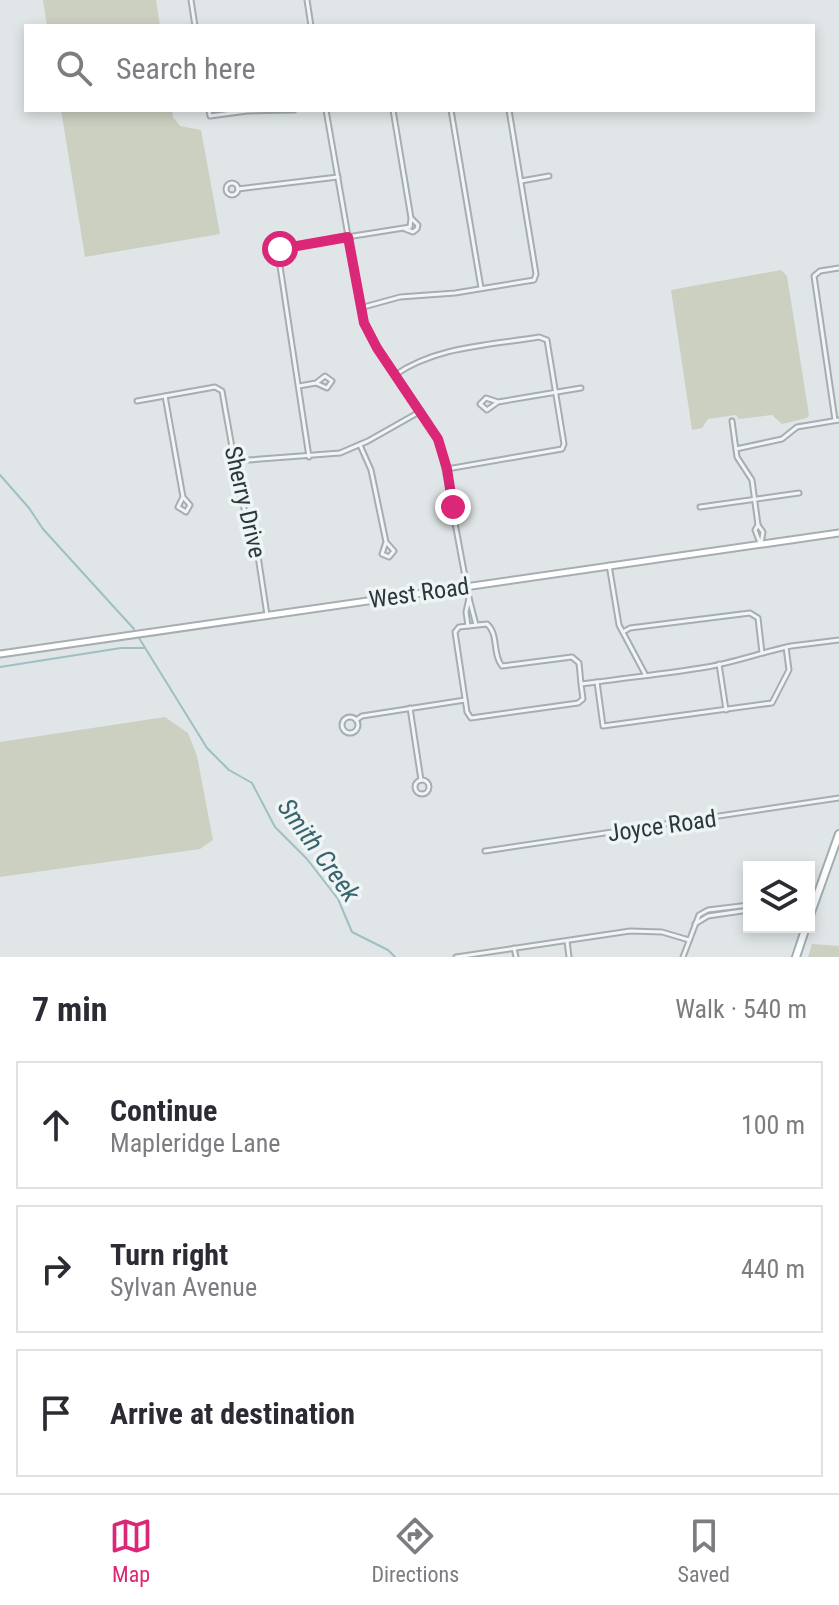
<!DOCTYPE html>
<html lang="en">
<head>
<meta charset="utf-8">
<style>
	:root { --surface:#fff; --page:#f2f2f3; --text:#2b2b33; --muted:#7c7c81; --line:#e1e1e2; --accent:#db2777 }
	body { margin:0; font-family:"Roboto Condensed",sans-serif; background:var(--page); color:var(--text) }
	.controls { position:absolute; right:24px; bottom:24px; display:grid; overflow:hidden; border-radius:0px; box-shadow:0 4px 12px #0003 }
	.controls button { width:72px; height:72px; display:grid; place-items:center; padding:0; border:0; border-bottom:2px solid var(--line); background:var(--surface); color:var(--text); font:40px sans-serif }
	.stop { position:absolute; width:24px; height:24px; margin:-18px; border:6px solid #db2777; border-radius:50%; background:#fff }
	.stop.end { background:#db2777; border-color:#fff; box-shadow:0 2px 8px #0008 }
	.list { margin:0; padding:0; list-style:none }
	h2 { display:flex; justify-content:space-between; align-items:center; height:104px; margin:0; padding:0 32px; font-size:34px }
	h2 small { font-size:26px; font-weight:400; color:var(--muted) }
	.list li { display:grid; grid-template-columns:52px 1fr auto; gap:24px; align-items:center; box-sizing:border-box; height:128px; margin:0 16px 16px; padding:0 16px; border:2px solid var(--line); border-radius:0px }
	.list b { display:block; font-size:30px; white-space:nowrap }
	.list p { margin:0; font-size:26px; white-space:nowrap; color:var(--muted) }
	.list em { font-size:26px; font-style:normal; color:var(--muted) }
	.icon { flex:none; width:44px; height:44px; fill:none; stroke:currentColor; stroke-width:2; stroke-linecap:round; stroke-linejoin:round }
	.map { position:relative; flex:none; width:839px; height:957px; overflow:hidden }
	.search { position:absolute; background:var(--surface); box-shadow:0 4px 12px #0003; left:24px; right:24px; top:24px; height:88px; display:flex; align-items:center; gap:20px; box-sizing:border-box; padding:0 28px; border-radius:0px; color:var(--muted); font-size:30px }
	.sheet { height:536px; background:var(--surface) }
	nav { display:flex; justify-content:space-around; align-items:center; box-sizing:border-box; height:112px; border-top:2px solid var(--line); background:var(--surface); font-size:22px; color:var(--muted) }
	nav a { display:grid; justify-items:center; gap:4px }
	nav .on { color:var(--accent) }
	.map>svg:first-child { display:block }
</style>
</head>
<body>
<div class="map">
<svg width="839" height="957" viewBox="0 0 839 957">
	<rect width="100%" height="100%" fill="#e0e6e7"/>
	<g fill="#cbd0c1">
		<path d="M43,0H156L160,26H47Z"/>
		<path d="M61,110H172L173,117L180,126L201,130L220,234L85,257Z"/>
		<path d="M781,270L787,276L809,415L807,418L782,424L772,415L739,419L736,415L708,419L702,428L692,430L671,290Z"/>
		<path d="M165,717L188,733L197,756L213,840L200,849L0,877V742Z"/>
		<path d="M812,944L839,946V957H808Z"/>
	</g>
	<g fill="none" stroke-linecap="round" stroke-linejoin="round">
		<g stroke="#9ebfc4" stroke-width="2">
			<path d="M0,475L29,508L43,529L134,629"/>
			<path d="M139,638L207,748L229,770L252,783L275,827L307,859L338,899L352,932L388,950L395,957"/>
			<path d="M0,667L121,648H145"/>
		</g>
		<g stroke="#a6aeb1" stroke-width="7">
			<g id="street">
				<path d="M191,0L195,26"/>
				<path d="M307,0L311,26"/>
				<path d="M209,110L210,116L247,111L294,110"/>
				<path d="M326,110L362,316L376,346L429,423L441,448L469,598L476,625"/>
				<path d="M451,110L481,288"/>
				<path d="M521,181L549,176"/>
				<circle cx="232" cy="189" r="6"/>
				<path d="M238,189L338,177"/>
				<path d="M405,229L413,232L417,229L418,225L412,219"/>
				<path d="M360,308L400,297L455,293L534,280L536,274L509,110"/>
				<path d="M395,375C436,346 491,345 539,337L547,340L564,444L562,449L447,469"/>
				<path d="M299,386L316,383L325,376L332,381L327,388L316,383"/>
				<path d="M165,396L183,497L190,505L186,512L178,507L183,497"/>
				<path d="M137,401L215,387L222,391L241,498L258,556L267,615"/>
				<path d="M498,402L486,398L480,404L487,410L498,402L581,388"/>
				<path d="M835,420L814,276L820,271L839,268"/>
				<path d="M732,421L737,457L752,480L758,525L763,532L761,544"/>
				<path d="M360,445L371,470L386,542L382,554L389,557L394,551L386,542"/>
				<path d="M736,449L782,439L797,427L839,420"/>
				<path d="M309,457L278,253L284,247L410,227L411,218L393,110"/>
				<path d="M235,461L340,453L368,441L421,411"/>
				<path d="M700,507L799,493"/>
				<path d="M758,525L755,530L760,543"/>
				<path d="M609,565L619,625L645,674"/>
				<path d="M468,626L466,612L469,598"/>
				<path d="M623,632L630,628L750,613L758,618L762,653"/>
				<path d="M786,647L789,670L772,703L603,726L597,682C633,677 671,673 707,667C735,662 763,652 791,646L839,640"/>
				<path d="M719,664L726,710"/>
				<path d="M581,684L583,699L578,703L471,718L467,712L455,632L459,627L487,624C499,634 492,654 502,666L572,657L579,663L581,684L597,682"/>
				<path d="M410,708L421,780"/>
				<circle cx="350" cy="725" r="8"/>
				<path d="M356,720L362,716L465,700"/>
				<circle cx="422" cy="787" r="7"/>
				<path d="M485,851L839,798"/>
				<path d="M695,924L708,916L749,910"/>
				<path d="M567,941L569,957"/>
				<path d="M514,948L516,957"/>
				<path d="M456,957L630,931L662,932L689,940"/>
				<path d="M683,957L699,915L708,910L749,905"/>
			</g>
		</g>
		<g stroke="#a6aeb1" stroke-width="9">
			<path id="secondary" d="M0,654L839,533"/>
		</g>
		<g stroke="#a0aeb2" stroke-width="10">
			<g id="primary">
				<path d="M809,918L839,834"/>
				<path d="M796,957L806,927"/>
			</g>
		</g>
		<use href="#street" stroke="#f2f5f6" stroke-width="3"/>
		<use href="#secondary" stroke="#fff" stroke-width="5"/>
		<use href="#primary" stroke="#fff" stroke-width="6"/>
	</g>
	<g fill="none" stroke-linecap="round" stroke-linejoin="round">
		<path stroke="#db2777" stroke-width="10" d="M280,249L348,237L364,323L377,348L438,439L447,469L453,507"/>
	</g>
	<g text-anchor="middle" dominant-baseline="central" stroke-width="7" stroke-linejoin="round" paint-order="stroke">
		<g font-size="24" fill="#2a383d" stroke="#eff4f5">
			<text transform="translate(245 502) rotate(77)">Sherry Drive</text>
			<text transform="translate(419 593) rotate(-8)">West Road</text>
			<text transform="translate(662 826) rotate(-8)">Joyce Road</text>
		</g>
		<g font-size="26" font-style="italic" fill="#38646d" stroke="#eff4f5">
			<text transform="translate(319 850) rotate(54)">Smith Creek</text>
		</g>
	</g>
</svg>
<div class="controls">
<button><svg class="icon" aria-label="layers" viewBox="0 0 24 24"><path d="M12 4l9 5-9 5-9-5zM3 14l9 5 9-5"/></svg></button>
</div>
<div class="stop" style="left:280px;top:249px"></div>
<div class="stop end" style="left:453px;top:507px"></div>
<div class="search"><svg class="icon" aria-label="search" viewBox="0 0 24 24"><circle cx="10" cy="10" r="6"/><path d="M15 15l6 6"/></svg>Search here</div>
</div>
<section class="sheet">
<h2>7 min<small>Walk · 540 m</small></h2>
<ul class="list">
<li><svg class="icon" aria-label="ahead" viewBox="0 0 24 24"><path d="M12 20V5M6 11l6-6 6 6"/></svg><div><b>Continue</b><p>Mapleridge Lane</p></div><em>100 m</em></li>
<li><svg class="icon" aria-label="right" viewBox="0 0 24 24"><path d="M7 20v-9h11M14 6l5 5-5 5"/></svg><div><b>Turn right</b><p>Sylvan Avenue</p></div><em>440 m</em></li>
<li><svg class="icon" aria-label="arrive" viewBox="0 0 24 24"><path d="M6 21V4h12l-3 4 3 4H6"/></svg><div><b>Arrive at destination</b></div></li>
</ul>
</section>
<nav>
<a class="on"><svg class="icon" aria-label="map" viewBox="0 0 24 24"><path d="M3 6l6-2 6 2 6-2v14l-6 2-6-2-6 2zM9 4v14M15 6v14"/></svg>Map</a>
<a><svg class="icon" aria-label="directions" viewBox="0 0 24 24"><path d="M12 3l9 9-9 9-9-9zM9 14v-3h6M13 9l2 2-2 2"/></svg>Directions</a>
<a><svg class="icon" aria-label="saved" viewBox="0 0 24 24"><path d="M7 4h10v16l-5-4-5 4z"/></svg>Saved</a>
</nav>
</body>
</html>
